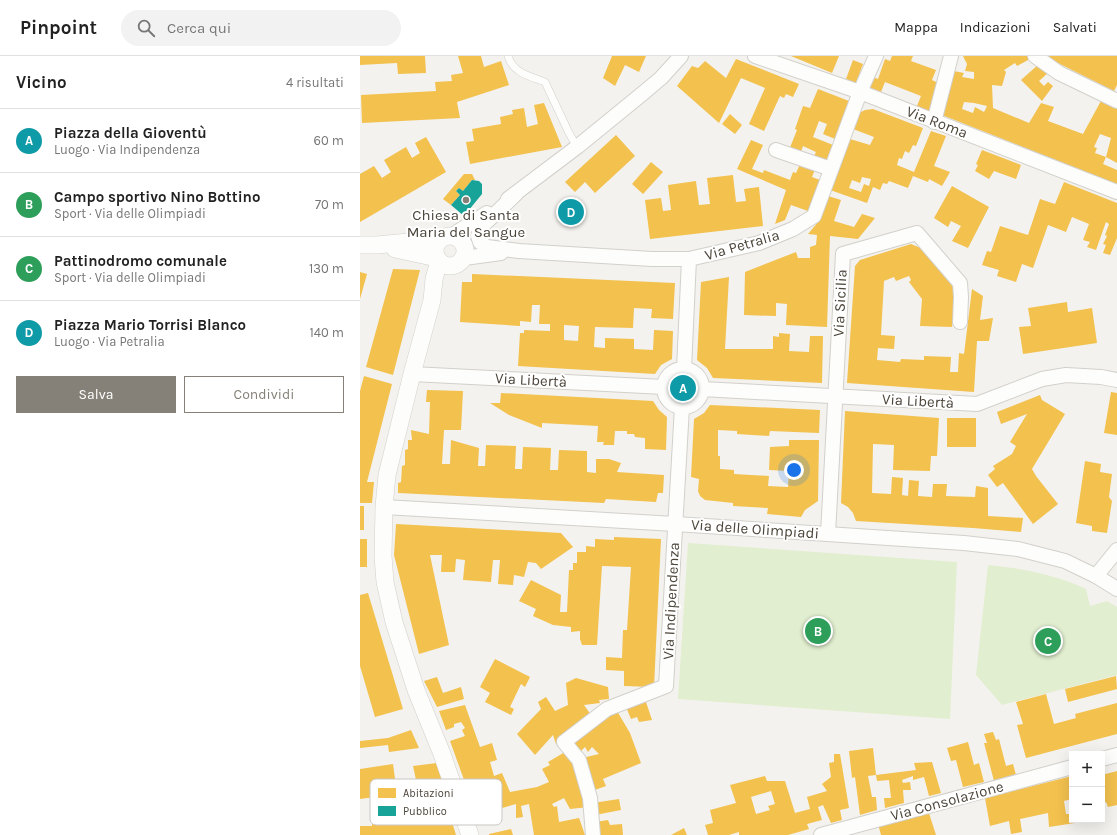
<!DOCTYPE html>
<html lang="it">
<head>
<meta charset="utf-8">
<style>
	:root { --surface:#fff; --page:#f2f2f2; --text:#222; --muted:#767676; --line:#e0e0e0; --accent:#868178 }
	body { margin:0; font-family:Karla,sans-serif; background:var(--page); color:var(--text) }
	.controls { position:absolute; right:12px; bottom:12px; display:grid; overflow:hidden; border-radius:0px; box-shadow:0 4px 16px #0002 }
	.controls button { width:36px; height:36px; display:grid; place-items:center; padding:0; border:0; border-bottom:1px solid var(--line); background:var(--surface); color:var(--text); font:20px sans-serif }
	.you { position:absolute; left:434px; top:414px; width:14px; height:14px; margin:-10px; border:3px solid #fff; border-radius:50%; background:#1a73e8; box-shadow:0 0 0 6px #1a73e833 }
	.badge { display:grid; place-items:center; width:26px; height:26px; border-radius:50%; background:var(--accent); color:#fff; font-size:13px; font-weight:700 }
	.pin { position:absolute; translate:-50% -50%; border:2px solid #fff; box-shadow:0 1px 4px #0006 }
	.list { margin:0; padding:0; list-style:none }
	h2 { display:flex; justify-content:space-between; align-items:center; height:52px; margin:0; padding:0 16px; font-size:17px }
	h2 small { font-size:13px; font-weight:400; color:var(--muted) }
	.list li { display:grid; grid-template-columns:26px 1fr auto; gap:12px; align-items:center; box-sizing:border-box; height:64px; padding:0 16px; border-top:1px solid var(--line) }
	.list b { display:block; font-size:15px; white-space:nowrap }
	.list p { margin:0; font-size:13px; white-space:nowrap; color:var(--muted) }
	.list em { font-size:13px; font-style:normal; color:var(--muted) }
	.actions { display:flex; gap:8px; padding:12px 16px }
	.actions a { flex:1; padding:9px 0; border:1px solid var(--accent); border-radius:0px; text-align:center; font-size:14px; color:var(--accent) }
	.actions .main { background:var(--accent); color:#fff }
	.icon { flex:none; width:22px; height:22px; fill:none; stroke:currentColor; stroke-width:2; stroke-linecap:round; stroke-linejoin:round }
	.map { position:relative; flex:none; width:757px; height:779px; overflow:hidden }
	header { display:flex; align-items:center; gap:24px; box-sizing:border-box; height:56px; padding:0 20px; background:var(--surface); border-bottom:1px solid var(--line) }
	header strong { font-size:19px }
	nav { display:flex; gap:22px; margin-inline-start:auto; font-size:14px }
	.search { width:280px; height:36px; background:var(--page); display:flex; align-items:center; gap:10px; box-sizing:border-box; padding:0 14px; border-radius:22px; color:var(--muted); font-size:15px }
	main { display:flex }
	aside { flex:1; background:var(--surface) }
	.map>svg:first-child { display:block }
</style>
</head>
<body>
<header>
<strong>Pinpoint</strong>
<div class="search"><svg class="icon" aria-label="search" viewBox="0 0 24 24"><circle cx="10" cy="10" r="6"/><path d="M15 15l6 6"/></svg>Cerca qui</div>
<nav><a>Mappa</a><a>Indicazioni</a><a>Salvati</a></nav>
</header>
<main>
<aside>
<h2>Vicino<small>4 risultati</small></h2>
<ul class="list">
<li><span class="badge" style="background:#0f9aa8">A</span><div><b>Piazza della Gioventù</b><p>Luogo · Via Indipendenza</p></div><em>60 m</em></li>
<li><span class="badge" style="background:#2e9e5b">B</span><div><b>Campo sportivo Nino Bottino</b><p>Sport · Via delle Olimpiadi</p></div><em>70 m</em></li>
<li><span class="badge" style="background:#2e9e5b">C</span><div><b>Pattinodromo comunale</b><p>Sport · Via delle Olimpiadi</p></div><em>130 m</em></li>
<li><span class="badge" style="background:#0f9aa8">D</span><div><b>Piazza Mario Torrisi Blanco</b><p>Luogo · Via Petralia</p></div><em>140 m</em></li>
</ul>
<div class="actions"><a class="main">Salva</a><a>Condividi</a></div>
</aside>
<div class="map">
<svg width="757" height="779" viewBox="0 0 757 779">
	<rect width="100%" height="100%" fill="#f4f2ee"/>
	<g fill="#e1eecf">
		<path d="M328,487L597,506L590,663L318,643Z"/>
		<path d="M628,509C661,512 696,519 726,533L730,550L747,545L757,551V619L642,649L616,619Z"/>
	</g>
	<g fill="#f2c14e" fill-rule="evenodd">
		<path d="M0,0H65L66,17L38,18L37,7L0,9Z"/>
		<path d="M98,0H121L124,11L141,5L149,29L97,46L100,62L2,67L1,39L76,35L75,26L92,25L91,19L103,17Z"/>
		<path d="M252,0H286L279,16L265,9L255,30L243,22Z"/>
		<path d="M431,0H479L472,17Z"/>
		<path d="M532,0H553L551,5L576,14L572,24L578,27L571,57L557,50L561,40L525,26L521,36L509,32L513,21L518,23L525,3L530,5Z"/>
		<path d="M603,0H668L670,3L657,10L655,7L644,14L646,16L642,30L632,29L633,52L669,67L681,47L694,51L688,65L723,78L742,43L757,50V107L746,101L751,82L740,78L734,91L737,92L735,97L746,101L743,108L757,114V128L582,59L594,15L604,17L602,21L614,23V16L605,15L607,8ZM604,46L614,47L627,50L624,56L615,51L613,57L602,53Z"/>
		<path d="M684,0H757V29L754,35Z"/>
		<path d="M376,3L439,28L433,41L426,38L424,42L420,40L404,75L389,68L405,32L381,22L359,67L317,30L332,10L338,12L345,5L366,22Z"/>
		<path d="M493,4L503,8L496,27L486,23Z"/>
		<path d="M679,8L690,15L679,25L684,30L688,26L693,30L682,45L661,24Z"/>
		<path d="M458,33L489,45L475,83L463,78L467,68L459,65L453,81L473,89L465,107L453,102L456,96L443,90L440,99L429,94L437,74L435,73L443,50L450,52Z"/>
		<path d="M184,47L202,91L110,108L106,86L114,85L112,73L141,68L140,61L153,58L152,54L164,52L167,71L178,68L174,49Z"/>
		<path d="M513,53L563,72L556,90L553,89L549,97L545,95L542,103L539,102L537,109L554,116L571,75L586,80L574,110L590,116L582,130L569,123L568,126L553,120L548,132L529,125L527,128L523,127L520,134L513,131L507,147L470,134L490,83L510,89L514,81L493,73L499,57L505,54ZM502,121L511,123L509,130L504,128L501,136L489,132L492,124L500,127Z"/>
		<path d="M370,58L382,69L375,78L362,68Z"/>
		<path d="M256,79L275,100L235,137L225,126L215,136L205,126Z"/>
		<path d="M66,81L86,116L0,166V118L14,110L22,122L31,116L24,104L46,91L52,102L60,97L55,87Z"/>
		<path d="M391,84L403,89L392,113L403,117L404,114L430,124L433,116L436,117L441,106L456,111L452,121L460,124L448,155L431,149L425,164L415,168L426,134L377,113Z"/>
		<path d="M622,94L661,109L656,123L634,115L629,123L615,115L618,109L616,108Z"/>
		<path d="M291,106L303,116L283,138L272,128Z"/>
		<path d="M104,118H112L115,124H112L103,135L99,132L96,135L100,139L91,149L83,143Z"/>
		<path d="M373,119L376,146L386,145L384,133L399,131L403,170L290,183L285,144L301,142L303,155L311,154L308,129L336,125L339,149L350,148L347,122Z"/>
		<path d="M704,126L757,147V182L750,199L743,197L746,189L743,188L747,180L745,179L749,168L746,166L736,194L727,191L730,186L723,184L729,168L712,161L706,176L688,169L673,212L662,208L656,226L637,220L639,214L622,209L627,195L631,196L640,170L668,179L680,143L695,148Z"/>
		<path d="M592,130L629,151L608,192L592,185L601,170L591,165L588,171L574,162Z"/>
		<path d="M468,140L481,144L474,165L494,171L502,158L515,162L498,183L470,180L467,271L426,269L427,248L416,247V260L384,259L385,216L436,196L438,202H450V191L456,189L457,179L448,178L459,165Z"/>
		<path d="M551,188L563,193L593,231L595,244L592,271L560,270L562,243L549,226L551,224L549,220L536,225L534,221L524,225L521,279L535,280L534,293L518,292L517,304L540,306L541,303L564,304V300L591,301L590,316H598L599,297L604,298L612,233L623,240L620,264L633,262L629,285H617L614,336L487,327L495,210L500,204Z"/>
		<path d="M33,213L60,214L33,319L6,311Z"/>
		<path d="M0,216L7,218L0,243Z"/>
		<path d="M112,218L315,227L313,263L291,262L292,253L274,252L273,272L235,271L234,291L245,292V282L274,283V293L293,294L294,274L313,275L312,303L301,309L295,318L158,310L160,277H164V274L190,275V268H179L180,249H172L171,266L160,265V270L100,266L102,226H112ZM204,269L219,270L218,285L204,284Z"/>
		<path d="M369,221L365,293H413V280L419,281V277L430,278L429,295L449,296L450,280H463L462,327L353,322L347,312L337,304L341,226Z"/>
		<path d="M707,246L708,256L732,252L737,287L663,298L659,271L671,270L668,252Z"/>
		<path d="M4,320L32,328L7,426H14L12,447H0V335Z"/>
		<path d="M67,334L103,335L101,374H84L82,408H90L91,384L119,392L118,410H125L126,389L156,390L155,413H162L163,391L191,392L190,414H198L199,394L227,395V416L236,417V403H249L261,407L257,416L304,419L303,437H298L296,446L246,443L244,447L38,437V427L41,426L42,410L45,409V394L48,393V384H52L51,374L69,378L70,346H66Z"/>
		<path d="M751,336L757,337V379L744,377Z"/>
		<path d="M141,337L293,345L299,354L307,361L306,394L285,393V382L275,381L274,378H267V375H255L254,389H243L244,386H237L238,370L182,367V372L149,359L130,347H140Z"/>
		<path d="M680,339L682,344L705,358L672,413L676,420L698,448L673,468L643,427L637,431L628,419L635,413L633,410L652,398L656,390L650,386L667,358L641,368L637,356Z"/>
		<path d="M350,349L460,354L459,377L410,375L409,380L377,378V375L358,374V400H360V413L374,414V418L409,420L408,430L428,431L429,415L409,414L410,391L429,390V384H459L458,445L445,454L441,461L407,458L408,452L373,450V447L345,444L340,440L338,435L339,423L331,421L334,363L344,357Z"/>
		<path d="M485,355L579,362L577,400H571L570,415L533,414L534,389L513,388L512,437L531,438L532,421L543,422L542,439L548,440L549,424L559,425L558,440L572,441L573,428H587L586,440L615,441L616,430L628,432V460L663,462L661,476L613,472L496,465L493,457L488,451L481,447Z"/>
		<rect x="587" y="362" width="29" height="29"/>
		<path d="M725,405L741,408L740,416L752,418L749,441L752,445L747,477L732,475V470L716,467Z"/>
		<rect x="0" y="450" width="4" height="24"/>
		<path d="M36,468L201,477L213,491L181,513L176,507L168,506L164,521L154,519L153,529L138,528L140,504H133L131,526L103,524L105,504L96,503L95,516H81L82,499H70L89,589L59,598L34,499Z"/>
		<path d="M254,481L301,483L294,631L264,630V615L246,614V601L262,602L263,574H267L271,511L242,510L237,589H222L220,583V575L211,576V571L193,569L173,560L176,553L159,545L171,524L201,539L200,556H207L209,514H213V507H217V496H226V490L235,491V483L254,484Z"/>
		<rect x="0" y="483" width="7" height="28"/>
		<path d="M8,537L43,653L15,661L0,610V539Z"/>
		<path d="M135,603L170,621L165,631L161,628L150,651L154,653L151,659L125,646L130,637L120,631Z"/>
		<path d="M756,620L757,633L708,646L705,633Z"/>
		<path d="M77,621L83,637L101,631L104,643L77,651L64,625Z"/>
		<path d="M216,622L248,631L249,643L239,644L240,647L224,649L231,659L196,688L193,679L175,699L157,678L181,653L178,646L186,641L195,655L208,649L206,627Z"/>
		<path d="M686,638L694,668L716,662L715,658L757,647V678L666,702L657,669L663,668L656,646Z"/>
		<path d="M285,643L292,664L279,666L277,661L271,663L266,651Z"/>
		<path d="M105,649L120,691L132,687L137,704L130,706L134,720L142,717L150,736L177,731L189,726L182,713L190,709L188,706L205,696L216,709L229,751L210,753L204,742L192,748L194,751L197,750L199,766L219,762L225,779H174L169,748L161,750L163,761L156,762V748L128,756V759L119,761V765L113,767L109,747L112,746L90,685L105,680L102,674L105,672L101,666L94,668V671L86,674L79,655Z"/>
		<path d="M257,655L270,677L281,707L243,723L246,730L232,735L222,702L239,698L232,691L228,696L225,691L219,697L212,686L232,669Z"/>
		<path d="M51,674L59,692L29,696L28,689L0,692V685L28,682Z"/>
		<path d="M633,676L636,684L639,683L646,710L653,708L656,719L634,725L624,687H627L624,678Z"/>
		<path d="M608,686L614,709L619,707L624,726L603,731L596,704L591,705L587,692Z"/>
		<path d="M513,692L516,719L508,720L512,741H516L517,754L500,759L495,721L492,722L489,695Z"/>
		<path d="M474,698H480L489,752L480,754L482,764L471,767L463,749L458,751L462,764L447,768L449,773L428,779H379V776L369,779H348L345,769L353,767L350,754L376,747L370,729L405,720L407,725H425L435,757L450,753L447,741L467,735L462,728L471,721L469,707L474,706ZM411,735L415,748L408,750L410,754L396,758L391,741Z"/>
		<path d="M572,706L581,737L569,740L564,721L553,724V720L542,724L543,727L550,726L551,734H543L544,747L525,752L524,742H531L529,724L517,725L516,719L556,714L554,707Z"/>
		<path d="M77,707L85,727H82V742H67L66,723L56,724L53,710Z"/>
		<path d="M33,708L37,738L0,743V713Z"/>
		<path d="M757,715V749L748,751L746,746L742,747V719Z"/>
		<path d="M712,720V743L704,745L706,758H712V764H715V767L689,771L688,757L660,763L662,776L651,778L649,765L630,770L625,742Z"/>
		<path d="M259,743L261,754L235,759L233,747Z"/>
		<path d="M88,753L96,779H0V770H12V765H61V756Z"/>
		<path d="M568,754L576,779H521L518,768Z"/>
		<path d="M248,764L250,769L262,768L263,779H238L236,766Z"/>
		<path d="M324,772L327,779H311Z"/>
		<path d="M151,773L153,779H129V778Z"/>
	</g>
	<path fill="#17a398" d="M112,124L119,125L122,128V138L104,160L91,149L100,139L96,135L99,132L103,135Z"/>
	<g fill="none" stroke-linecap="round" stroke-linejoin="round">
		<g stroke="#d2d0cb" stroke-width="8">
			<path id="service" d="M148,0C153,17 169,20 185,26L209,77L217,91"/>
		</g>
		<g stroke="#d2d0cb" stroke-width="16">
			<g id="minor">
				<path d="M395,0L500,36L757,136"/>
				<path d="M675,0L699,17L757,45"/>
				<path d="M574,66L591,0"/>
				<path d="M416,94L471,113"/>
				<path d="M156,138L120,172L118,180L120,186L127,191L159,195L292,203H329L399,187L433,173L454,160L500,36L516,0"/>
				<path d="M148,143L217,91L282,38L301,22L321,0"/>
				<path d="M91,180L127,157"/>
				<path d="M104,202L141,197"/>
				<path d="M324,313L329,203"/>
				<circle cx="323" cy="332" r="19"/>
				<path d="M52,318L304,331"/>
				<path d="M342,333L617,348L682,323L706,319L741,321L757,324"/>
				<path d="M24,451L315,468L604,487L658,493L705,505L736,520L757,533"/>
				<path d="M468,478L483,198L557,177L600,227L601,241L600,266"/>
				<path d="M736,520L757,494"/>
				<path d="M742,703L757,699"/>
				<path d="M233,779L230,742L219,704L204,686L247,653L306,630L322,351"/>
				<path d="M461,779L712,711"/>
			</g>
		</g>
		<g stroke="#d2d0cb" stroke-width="18">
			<g id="tertiary">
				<circle cx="90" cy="195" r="15"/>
				<path d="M0,189H17L80,183"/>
				<path d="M35,193L77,202"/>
				<path d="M79,205L74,223L72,244L52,318L27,419L24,451L23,500L25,526L34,566L56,634L82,698L110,779"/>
			</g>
		</g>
		<use href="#service" stroke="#fdfdfc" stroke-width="7"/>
		<use href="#minor" stroke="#fdfdfc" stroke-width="14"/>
		<use href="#tertiary" stroke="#fdfdfc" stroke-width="17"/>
	</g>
	<circle fill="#868178" stroke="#fff" stroke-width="1.5" cx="106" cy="144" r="4"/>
	<g text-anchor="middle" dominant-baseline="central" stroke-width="4" stroke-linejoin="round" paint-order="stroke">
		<g font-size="15" fill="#4b4439" stroke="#fff">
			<text transform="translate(577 66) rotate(21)">Via Roma</text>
			<text transform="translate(382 189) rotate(-16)">Via Petralia</text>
			<text transform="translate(480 247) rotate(-87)">Via Sicilia</text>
			<text transform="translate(171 324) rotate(3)">Via Libertà</text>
			<text transform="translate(558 345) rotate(3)">Via Libertà</text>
			<text transform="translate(395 473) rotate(4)">Via delle Olimpiadi</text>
			<text transform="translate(311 545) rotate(-87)">Via Indipendenza</text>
			<text transform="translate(587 745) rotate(-15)">Via Consolazione</text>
		</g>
		<g font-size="15" fill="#4b4439" stroke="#fff">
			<text x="106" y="159">Chiesa di Santa<tspan x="106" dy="17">Maria del Sangue</tspan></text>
		</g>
	</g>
	<rect x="10" y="723" width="132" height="46" rx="6" fill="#fff" stroke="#c9c7c4" stroke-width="1"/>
	<rect x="18" y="732" width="18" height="10" fill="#f2c14e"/>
	<rect x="18" y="750" width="18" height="10" fill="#17a398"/>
	<g font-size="11" fill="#4b4439">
		<text x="43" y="741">Abitazioni</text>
		<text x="43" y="759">Pubblico</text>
	</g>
</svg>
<div class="controls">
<button>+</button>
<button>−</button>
</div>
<div class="you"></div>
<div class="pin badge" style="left:323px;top:332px;background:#0f9aa8">A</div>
<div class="pin badge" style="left:458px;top:575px;background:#2e9e5b">B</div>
<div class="pin badge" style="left:688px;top:585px;background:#2e9e5b">C</div>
<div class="pin badge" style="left:211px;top:156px;background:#0f9aa8">D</div>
</div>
</main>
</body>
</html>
